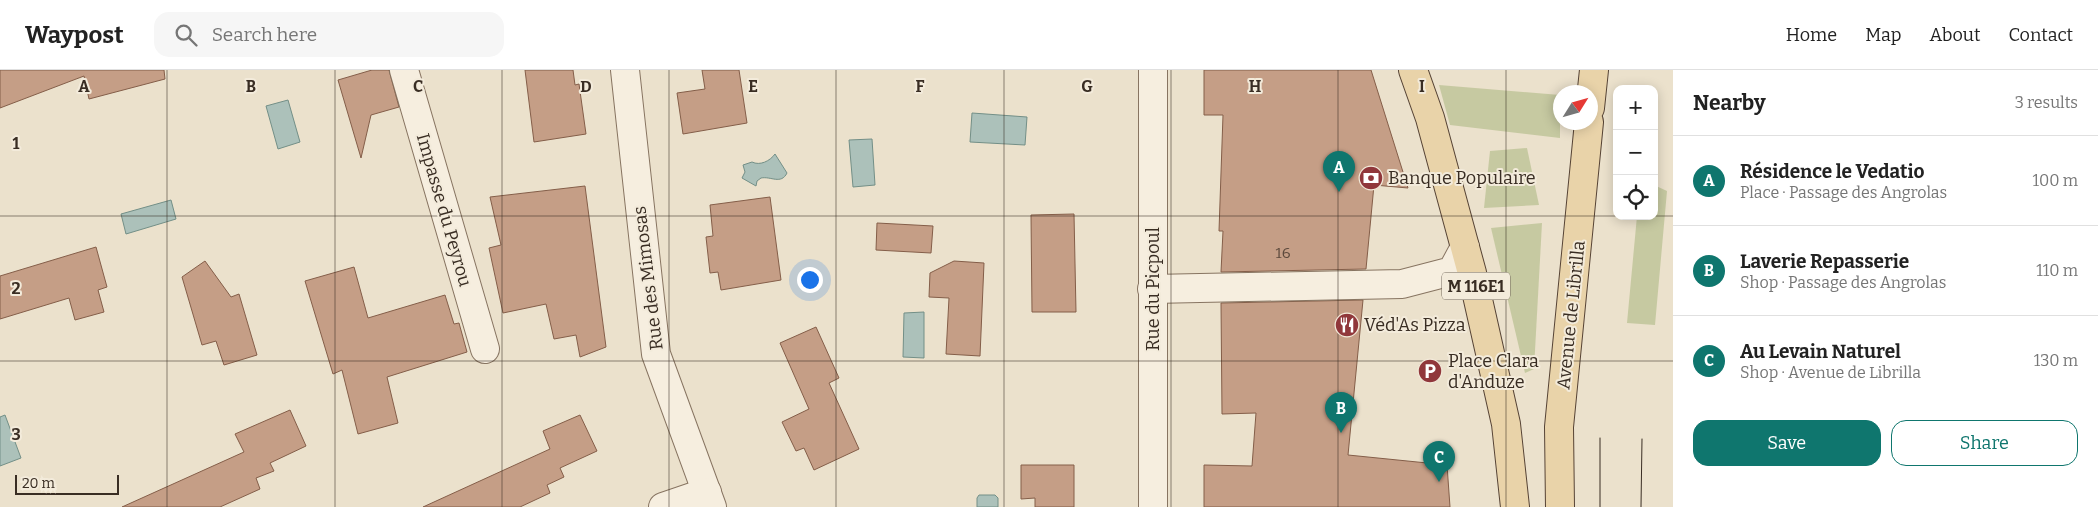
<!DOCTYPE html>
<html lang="en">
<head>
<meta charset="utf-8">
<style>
	:root { --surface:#fff; --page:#f6f6f6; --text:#222; --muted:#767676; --line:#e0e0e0; --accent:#0f766e }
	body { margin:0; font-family:Bitter,serif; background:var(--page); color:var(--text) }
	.controls { position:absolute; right:15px; top:15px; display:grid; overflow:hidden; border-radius:10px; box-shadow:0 2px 12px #0003 }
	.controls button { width:45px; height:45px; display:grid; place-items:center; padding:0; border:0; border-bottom:1px solid var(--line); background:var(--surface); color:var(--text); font:25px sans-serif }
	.compass { position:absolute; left:1553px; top:15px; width:45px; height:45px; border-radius:50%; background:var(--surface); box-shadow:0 2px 12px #0003; rotate:53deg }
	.scale { position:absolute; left:15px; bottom:12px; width:104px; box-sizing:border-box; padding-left:5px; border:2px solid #392d23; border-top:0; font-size:14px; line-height:18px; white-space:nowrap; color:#392d23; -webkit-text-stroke:4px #f3ebdb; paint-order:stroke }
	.you { position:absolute; left:809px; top:209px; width:18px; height:18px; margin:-12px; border:4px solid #fff; border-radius:50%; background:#1a73e8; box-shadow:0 0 0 8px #1a73e833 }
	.badge { display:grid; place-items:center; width:32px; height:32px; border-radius:50%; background:var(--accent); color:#fff; font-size:16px; font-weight:700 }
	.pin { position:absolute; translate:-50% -41px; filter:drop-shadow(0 1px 2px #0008) }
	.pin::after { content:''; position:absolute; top:26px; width:18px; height:15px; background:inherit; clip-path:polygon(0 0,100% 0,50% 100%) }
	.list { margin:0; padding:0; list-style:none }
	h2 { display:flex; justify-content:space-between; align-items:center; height:65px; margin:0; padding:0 20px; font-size:21px }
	h2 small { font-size:16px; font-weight:400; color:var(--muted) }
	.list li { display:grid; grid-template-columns:32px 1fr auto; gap:15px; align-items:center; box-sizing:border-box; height:90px; padding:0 20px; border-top:1px solid var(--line) }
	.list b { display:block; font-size:19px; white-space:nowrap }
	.list p { margin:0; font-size:16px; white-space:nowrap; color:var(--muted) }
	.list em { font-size:16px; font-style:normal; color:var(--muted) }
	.actions { display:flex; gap:10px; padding:15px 20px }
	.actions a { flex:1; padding:11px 0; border:1px solid var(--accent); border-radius:15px; text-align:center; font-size:18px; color:var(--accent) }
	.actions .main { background:var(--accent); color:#fff }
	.icon { flex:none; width:28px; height:28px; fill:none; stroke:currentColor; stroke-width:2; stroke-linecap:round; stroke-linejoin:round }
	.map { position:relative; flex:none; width:1673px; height:437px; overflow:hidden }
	header { display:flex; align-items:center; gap:30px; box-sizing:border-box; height:70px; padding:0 25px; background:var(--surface); border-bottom:1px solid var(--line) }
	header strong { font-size:24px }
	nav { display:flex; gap:28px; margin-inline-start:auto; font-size:18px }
	.search { width:350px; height:45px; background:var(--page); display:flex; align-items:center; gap:12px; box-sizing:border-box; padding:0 18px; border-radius:15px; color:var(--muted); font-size:19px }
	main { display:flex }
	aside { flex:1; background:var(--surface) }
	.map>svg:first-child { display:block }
</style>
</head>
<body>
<header>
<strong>Waypost</strong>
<div class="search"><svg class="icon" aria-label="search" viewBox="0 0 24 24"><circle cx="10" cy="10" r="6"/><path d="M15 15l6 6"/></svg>Search here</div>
<nav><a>Home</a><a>Map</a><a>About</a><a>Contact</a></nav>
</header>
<main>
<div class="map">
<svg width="1673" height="437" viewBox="0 0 1673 437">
	<rect width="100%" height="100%" fill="#ebe1cc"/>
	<g fill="#c6c9a1">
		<path d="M1439,15L1560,25V68L1450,55Z"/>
		<path d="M1527,78L1539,135L1484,138L1490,81Z"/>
		<path d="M1654,115L1667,121L1655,255L1627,253L1637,146H1654Z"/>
		<path d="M1542,153L1534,299L1525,303L1491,158Z"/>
	</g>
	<g fill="#acc1ba" stroke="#738f87">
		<path d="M288,30L300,72L278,79L266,36Z"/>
		<path d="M972,43L1027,47L1025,75L970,72Z"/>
		<path d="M872,69L875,115L853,117L849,70Z"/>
		<path d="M775,84L787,103C781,115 771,106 761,108L757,111L756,116L742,108L745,102L743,95L752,92C760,96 770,91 775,84Z"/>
		<path d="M171,130L176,149L126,164L121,144Z"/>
		<path d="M924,242V288L903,287L904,243Z"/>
		<path d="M5,345L21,388L0,396V347Z"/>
		<path d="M979,425H995L998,428V437H977V428Z"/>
	</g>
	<g fill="#c59e86" stroke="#845e49">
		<path d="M0,0H164L165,9L89,29L84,6L0,38Z"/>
		<path d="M372,0H389L399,37L371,45L361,88L338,10Z"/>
		<path d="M525,0H573L575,15L579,14L586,64L534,72Z"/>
		<path d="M702,0H739L747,53L683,64L677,23L705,19Z"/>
		<path d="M1204,0H1371L1408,118L1374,115L1366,199L1221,202L1223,161H1219L1223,45H1204Z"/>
		<path d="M585,116L606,277L580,287L576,265L554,269L546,234L503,243L489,178L501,175L490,127Z"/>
		<path d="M770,127L781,210L721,220L718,202L710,203L706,167L713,166L710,135Z"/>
		<path d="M1074,144L1076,242H1032L1031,145Z"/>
		<path d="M877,153L933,156L931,183L876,180Z"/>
		<path d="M96,177L107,217L98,220L104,242L75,250L69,228L0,249V206Z"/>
		<path d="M205,191L231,227L239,224L257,285L224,295L216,271L202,275L182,207Z"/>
		<path d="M954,191L984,193L980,286L946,284L949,228L929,227L930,203Z"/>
		<path d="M354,197L368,248L445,225L454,254L459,253L467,282L387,307L398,353L358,364L342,300L333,304L305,211Z"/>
		<path d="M1363,230L1348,385L1447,395L1450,437H1204V395L1252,396L1256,343L1222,344L1221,233Z"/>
		<path d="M816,257L839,308L829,313L859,379L814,400L804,378L796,381L782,352L809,339L780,273Z"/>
		<path d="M290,340L306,376L270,393L274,401L256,408L260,419L220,437H122L244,382L235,364Z"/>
		<path d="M580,345L597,381L560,398L564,407L547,415L550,423L520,437H423L550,379L543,361Z"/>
		<path d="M1021,395H1074V437H1035V428L1021,429Z"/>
	</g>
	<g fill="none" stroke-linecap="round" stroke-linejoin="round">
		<g stroke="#877461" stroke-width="30">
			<g id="minor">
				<path d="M404,0L485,279"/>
				<path d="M625,0L656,284L712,437"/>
				<path d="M1153,0V437"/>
				<path d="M1152,219L1402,214L1452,201L1465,177"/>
				<path d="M663,437L707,422"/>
			</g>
		</g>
		<g stroke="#564335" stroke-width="30">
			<g id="primary">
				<path d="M1413,0L1430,48L1472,203L1506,354L1515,437"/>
				<path d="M1590,38L1594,0"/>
				<path d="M1560,437L1559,357L1589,52"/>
			</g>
		</g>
		<use href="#minor" stroke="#f6eedf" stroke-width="28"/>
		<use href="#primary" stroke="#e9d3a9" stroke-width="28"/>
		<g stroke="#392d23" stroke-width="1">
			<path d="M1600,368V437"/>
			<path d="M1641,437L1642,369"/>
		</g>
	</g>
	<path fill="none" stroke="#392d23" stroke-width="1" stroke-opacity="0.55" d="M167,0V437M335,0V437M502,0V437M669,0V437M836,0V437M1004,0V437M1171,0V437M1338,0V437M1506,0V437M0,146H1617M1654,146H1673M0,291H1673"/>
	<defs>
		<g id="bank-disc" transform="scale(1.25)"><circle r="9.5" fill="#90373b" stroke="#f3ebdb"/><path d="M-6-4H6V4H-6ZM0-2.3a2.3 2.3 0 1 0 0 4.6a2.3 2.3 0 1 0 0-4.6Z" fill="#fff"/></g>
		<g id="restaurant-disc" transform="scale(1.25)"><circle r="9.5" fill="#90373b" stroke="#f3ebdb"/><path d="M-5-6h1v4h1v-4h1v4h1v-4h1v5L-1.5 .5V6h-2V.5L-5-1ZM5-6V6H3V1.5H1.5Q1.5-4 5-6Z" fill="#fff"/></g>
		<g id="parking-disc" transform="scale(1.25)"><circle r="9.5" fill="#90373b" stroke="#f3ebdb"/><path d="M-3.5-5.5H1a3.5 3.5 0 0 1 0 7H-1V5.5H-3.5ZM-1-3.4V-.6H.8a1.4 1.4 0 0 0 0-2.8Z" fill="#fff"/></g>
	</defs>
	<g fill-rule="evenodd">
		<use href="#bank-disc" x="1371" y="108"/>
		<use href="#restaurant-disc" x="1347" y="255"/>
		<use href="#parking-disc" x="1430" y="301"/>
	</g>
	<g text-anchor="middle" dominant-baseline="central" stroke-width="4" stroke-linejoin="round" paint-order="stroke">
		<g font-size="15" fill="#5c493c">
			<text x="1283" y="183">16</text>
		</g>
		<rect fill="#f3ebdb" stroke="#71665a" stroke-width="1" x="1442" y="202.5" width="68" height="27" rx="4"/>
		<g font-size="16" font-weight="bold" fill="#392d23">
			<text x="1476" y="216">M 116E1</text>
		</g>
		<g font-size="18" fill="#392d23" stroke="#f3ebdb" text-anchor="start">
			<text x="1388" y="108">Banque Populaire</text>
			<text x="1364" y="255">Véd'As Pizza</text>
			<text x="1448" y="291">Place Clara<tspan x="1448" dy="21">d'Anduze</tspan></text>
		</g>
		<g font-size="18" fill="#392d23" stroke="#f3ebdb">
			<text transform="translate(444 140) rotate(74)">Impasse du Peyrou</text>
			<text transform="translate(648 208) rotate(-97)">Rue des Mimosas</text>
			<text transform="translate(1153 219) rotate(-90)">Rue du Picpoul</text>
			<text transform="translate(1571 245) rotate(-84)">Avenue de Librilla</text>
		</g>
	</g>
	<g font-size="16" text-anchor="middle" font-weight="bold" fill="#392d23" stroke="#f3ebdb" stroke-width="4" stroke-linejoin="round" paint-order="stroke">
		<text x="84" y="22">A</text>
		<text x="251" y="22">B</text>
		<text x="418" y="22">C</text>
		<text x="586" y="22">D</text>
		<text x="753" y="22">E</text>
		<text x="920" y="22">F</text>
		<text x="1087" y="22">G</text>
		<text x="1255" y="22">H</text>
		<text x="1422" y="22">I</text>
		<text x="16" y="79">1</text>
		<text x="16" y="224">2</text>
		<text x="16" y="370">3</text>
	</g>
</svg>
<div class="controls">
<button>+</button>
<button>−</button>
<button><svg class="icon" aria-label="locate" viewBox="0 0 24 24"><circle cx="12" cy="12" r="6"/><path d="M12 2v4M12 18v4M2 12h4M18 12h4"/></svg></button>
</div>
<svg class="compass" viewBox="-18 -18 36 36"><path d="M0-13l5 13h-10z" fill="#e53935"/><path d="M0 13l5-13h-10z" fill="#767676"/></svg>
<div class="scale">20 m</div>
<div class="you"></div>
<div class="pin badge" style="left:1339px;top:122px">A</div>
<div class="pin badge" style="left:1341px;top:363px">B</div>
<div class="pin badge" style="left:1439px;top:412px">C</div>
</div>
<aside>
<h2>Nearby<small>3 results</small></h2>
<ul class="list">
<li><span class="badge">A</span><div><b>Résidence le Vedatio</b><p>Place · Passage des Angrolas</p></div><em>100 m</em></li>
<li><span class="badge">B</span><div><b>Laverie Repasserie</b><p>Shop · Passage des Angrolas</p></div><em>110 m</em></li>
<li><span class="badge">C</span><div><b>Au Levain Naturel</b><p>Shop · Avenue de Librilla</p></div><em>130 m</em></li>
</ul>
<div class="actions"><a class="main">Save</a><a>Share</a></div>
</aside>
</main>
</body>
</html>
